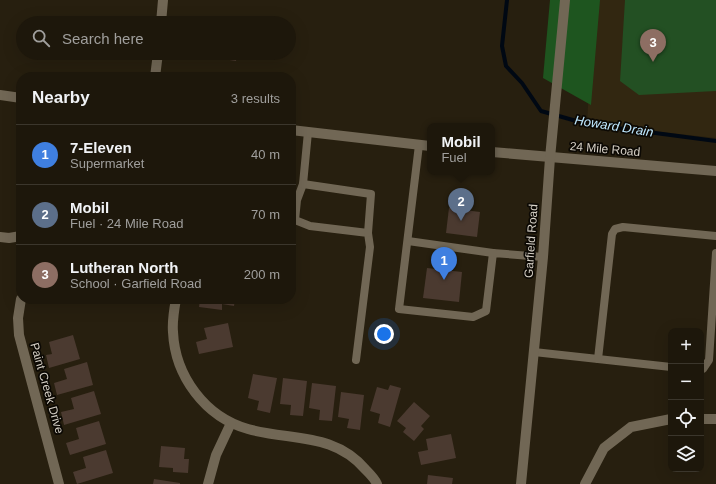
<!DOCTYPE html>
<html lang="en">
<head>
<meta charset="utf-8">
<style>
	:root { --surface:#1d170b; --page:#2a2419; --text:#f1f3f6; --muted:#a09f9d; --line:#3b362c; --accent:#1a73e8 }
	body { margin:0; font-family:Helvetica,sans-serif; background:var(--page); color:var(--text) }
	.controls { position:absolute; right:12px; bottom:12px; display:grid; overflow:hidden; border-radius:8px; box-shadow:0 4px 16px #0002 }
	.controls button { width:36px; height:36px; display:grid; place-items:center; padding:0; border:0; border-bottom:1px solid var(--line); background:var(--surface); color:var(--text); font:20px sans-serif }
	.you { position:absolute; left:384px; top:334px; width:14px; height:14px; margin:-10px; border:3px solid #fff; border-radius:50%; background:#1a73e8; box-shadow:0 0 0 6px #1a73e833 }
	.badge { display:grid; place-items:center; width:26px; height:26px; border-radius:50%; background:var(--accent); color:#fff; font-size:13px; font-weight:700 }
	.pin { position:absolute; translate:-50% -33px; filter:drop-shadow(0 1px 2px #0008) }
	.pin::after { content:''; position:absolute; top:21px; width:14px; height:12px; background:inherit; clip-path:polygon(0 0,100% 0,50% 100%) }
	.popup { position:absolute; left:427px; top:123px; width:68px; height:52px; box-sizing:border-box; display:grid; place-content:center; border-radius:8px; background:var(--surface); filter:drop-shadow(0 1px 3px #0005); font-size:13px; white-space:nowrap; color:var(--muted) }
	.popup b { font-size:15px; color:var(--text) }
	.popup::after { content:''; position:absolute; left:50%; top:100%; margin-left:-8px; border:8px solid transparent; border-top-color:var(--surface) }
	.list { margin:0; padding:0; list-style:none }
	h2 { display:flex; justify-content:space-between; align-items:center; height:52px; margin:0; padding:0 16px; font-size:17px }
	h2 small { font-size:13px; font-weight:400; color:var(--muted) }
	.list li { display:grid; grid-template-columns:26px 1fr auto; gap:12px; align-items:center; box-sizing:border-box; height:60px; padding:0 16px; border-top:1px solid var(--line) }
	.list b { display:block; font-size:15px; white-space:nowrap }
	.list p { margin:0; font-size:13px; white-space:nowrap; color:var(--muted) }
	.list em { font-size:13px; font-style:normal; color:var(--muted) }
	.icon { flex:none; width:22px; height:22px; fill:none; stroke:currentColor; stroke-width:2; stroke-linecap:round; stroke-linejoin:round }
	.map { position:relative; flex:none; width:716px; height:484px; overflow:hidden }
	.search { position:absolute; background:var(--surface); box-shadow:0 4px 16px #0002; left:16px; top:16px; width:280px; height:44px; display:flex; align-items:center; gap:10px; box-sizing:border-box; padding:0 14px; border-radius:22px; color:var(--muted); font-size:15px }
	.panel { position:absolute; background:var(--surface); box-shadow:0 4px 16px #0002; left:16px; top:72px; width:280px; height:232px; border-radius:16px }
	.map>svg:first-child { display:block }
</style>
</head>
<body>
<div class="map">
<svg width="716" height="484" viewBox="0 0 716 484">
	<rect width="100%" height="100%" fill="#271f0f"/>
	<path fill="#322711" d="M594,0H716V138L587,124Z"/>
	<path fill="#235023" d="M625,0H716V91L639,95L620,81Z"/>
	<path fill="#1e551f" d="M550,0H600L591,105L543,78Z"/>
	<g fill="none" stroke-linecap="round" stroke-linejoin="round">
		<path stroke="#000813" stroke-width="4" d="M507,0L502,46L506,66L522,83L541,111L587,124L716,141"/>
	</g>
	<g fill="#4b3a30">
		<path d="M210,53H250V56L237,55L236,61L223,59V57L210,56Z"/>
		<path d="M449,208L480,212L477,237L446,233Z"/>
		<path d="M427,268L462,272L459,302L423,298Z"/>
		<path d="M200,299H235L234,306L222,304V310L199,307Z"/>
		<path d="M228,323L233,347L199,354L196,342L207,339L204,328Z"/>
		<path d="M73,335L80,359L49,368L46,355L52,354L49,342Z"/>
		<path d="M87,362L93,385L57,395L54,383L67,379L64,369Z"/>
		<path d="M253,374L277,378L270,413L257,410L259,401L248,398Z"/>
		<path d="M283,378L307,381L303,416L290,415L291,405L280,404Z"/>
		<path d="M312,383L336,386L332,421L319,420L320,410L309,408Z"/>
		<path d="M390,385L401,388L390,427L378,423L380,414L370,411L377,387L388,390Z"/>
		<path d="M94,391L101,414L64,425L61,412L74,409L71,398Z"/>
		<path d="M341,392L364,395L360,430L347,428L349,419L338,417Z"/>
		<path d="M414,402L430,416L421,426L424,429L414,441L403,432L406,428L397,421Z"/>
		<path d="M99,421L106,444L70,455L66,443L79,439L76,428Z"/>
		<path d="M451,434L456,458L421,465L418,452L428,450L426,439Z"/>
		<path d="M161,446L185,448L184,459H189L188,473L173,472V468L159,467Z"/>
		<path d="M106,450L113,473L77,484L73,472L86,468L83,457Z"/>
		<path d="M428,475L453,478L452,484H427Z"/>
		<path d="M154,479L180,483V484H153Z"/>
	</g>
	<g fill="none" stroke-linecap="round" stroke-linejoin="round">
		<g stroke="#716755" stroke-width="8">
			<path d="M308,132L303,184L297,200L295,220L310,226L368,233L370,247L356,360"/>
			<path d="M419,145L399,309L473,317L486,311L493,253L543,257"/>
			<path d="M303,184L371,194L368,233"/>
			<path d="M408,241L493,253"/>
			<path d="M534,352L671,367"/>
			<path d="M598,359L612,234L615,229L623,227L716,236"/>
			<path d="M701,369H703L709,360L716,253"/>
		</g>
		<g stroke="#716755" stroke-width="10">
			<path d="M161,23L163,0"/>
			<path d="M155,77L158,53"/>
			<path d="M0,237L9,238L21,236"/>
			<path d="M21,299L18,318L19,335L59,484"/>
			<path d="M176,299C174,310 172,321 173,332C175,376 205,417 248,429C291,441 334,432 366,470C370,474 375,479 377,484"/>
			<path d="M701,419H716"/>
			<path d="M208,484L216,455L231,423"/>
			<path d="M585,484L604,448L631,427L671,419"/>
		</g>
		<g stroke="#716755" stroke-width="10">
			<path d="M0,95L21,98"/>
			<path d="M291,130L430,146"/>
			<path d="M492,152L716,171"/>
			<path d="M521,484L543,257L550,158L565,0"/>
		</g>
	</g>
	<g text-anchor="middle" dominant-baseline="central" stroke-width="3.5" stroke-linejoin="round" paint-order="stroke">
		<g font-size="12" fill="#d6d0c6" stroke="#0c0904">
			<text transform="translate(605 149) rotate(5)">24 Mile Road</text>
			<text transform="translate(531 241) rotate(-86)">Garfield Road</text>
			<text transform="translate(47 388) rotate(74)">Paint Creek Drive</text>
		</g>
		<g font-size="13" font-style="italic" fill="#bfe8ff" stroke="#0c0904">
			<text transform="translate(614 126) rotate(9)">Howard Drain</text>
		</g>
	</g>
</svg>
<div class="controls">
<button>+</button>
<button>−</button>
<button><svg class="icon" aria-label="locate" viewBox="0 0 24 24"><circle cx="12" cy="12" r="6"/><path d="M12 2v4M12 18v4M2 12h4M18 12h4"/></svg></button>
<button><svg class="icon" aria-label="layers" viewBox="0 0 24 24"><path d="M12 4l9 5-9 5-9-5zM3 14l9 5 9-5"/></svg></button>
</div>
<div class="you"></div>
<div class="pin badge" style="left:444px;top:280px;background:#3f7fe0">1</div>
<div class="pin badge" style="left:461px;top:221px;background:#5c6f8a">2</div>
<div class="popup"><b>Mobil</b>Fuel</div>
<div class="pin badge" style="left:653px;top:62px;background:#8d6e63">3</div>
<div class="search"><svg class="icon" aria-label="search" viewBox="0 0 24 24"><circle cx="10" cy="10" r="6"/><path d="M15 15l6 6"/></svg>Search here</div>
<section class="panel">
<h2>Nearby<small>3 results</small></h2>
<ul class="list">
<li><span class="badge" style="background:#3f7fe0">1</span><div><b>7-Eleven</b><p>Supermarket</p></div><em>40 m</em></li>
<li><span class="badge" style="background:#5c6f8a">2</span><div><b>Mobil</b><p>Fuel · 24 Mile Road</p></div><em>70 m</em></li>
<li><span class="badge" style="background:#8d6e63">3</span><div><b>Lutheran North</b><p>School · Garfield Road</p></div><em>200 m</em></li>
</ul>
</section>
</div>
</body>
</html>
